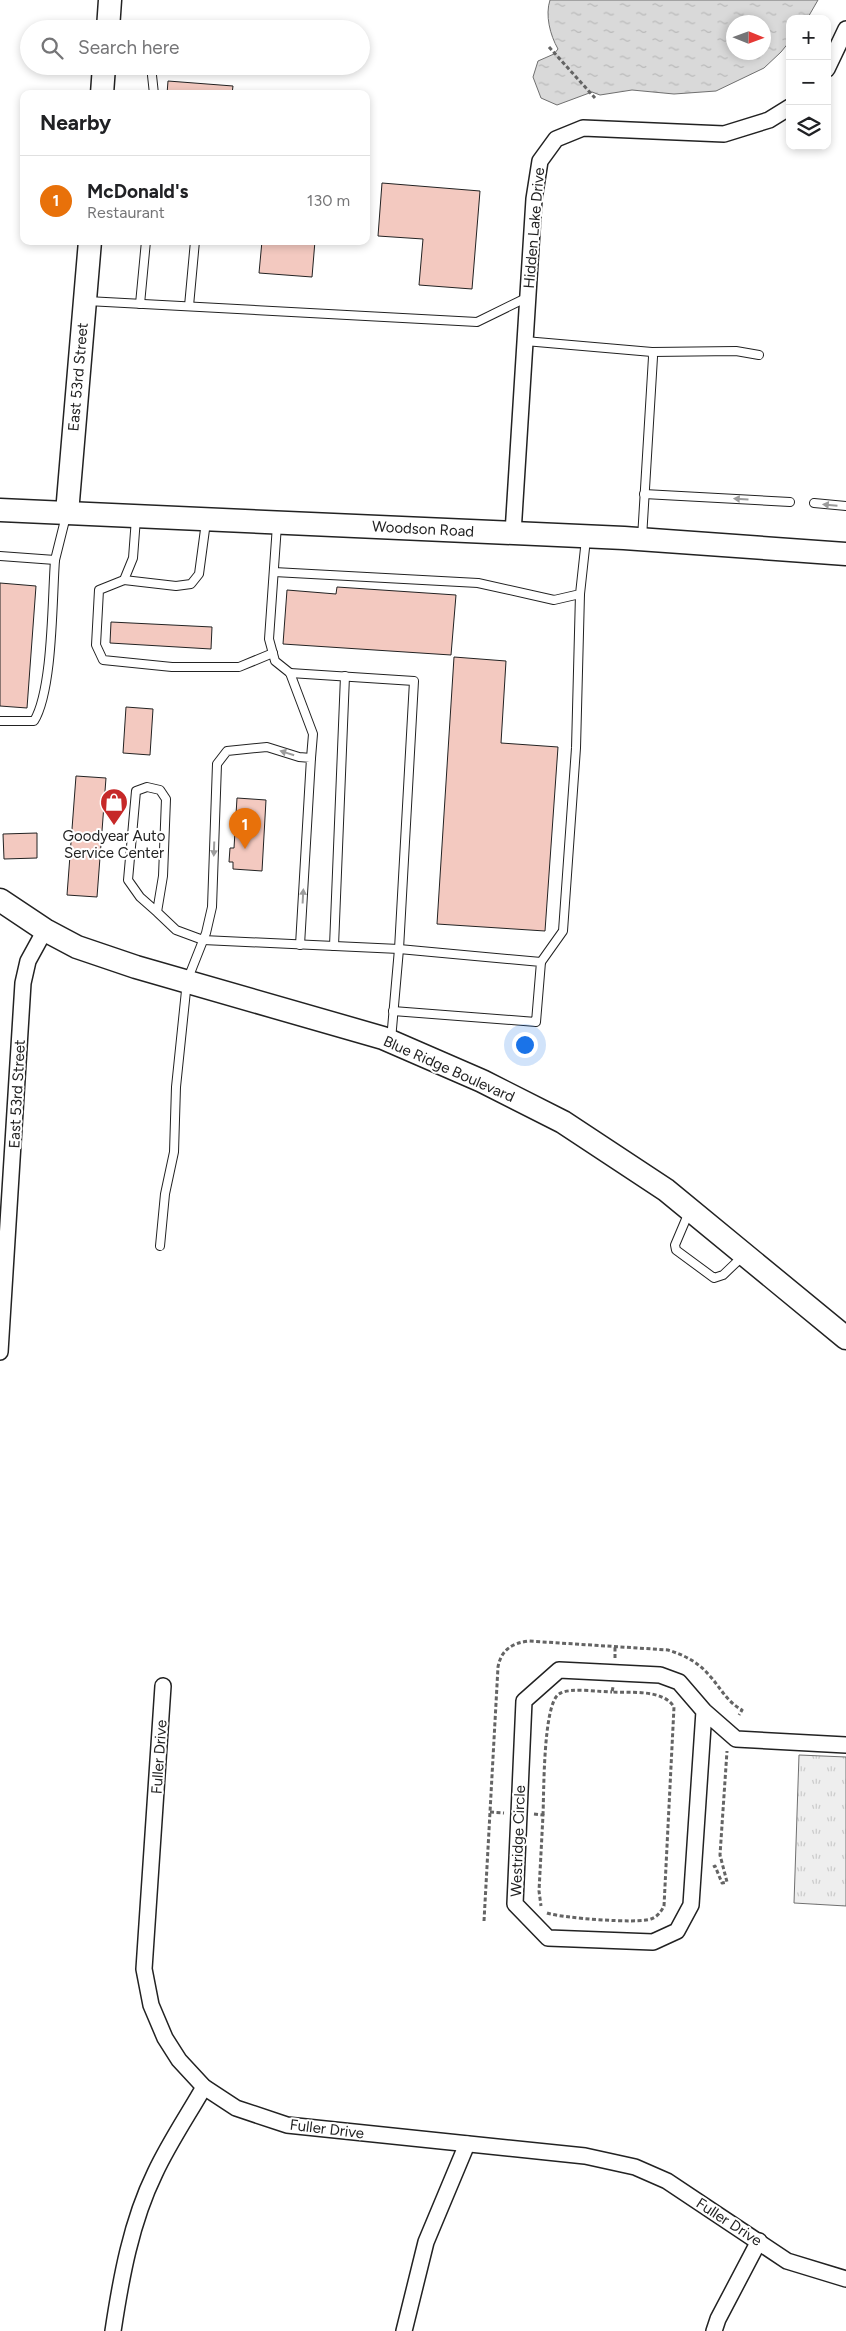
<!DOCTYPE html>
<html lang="en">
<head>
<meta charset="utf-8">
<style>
	:root { --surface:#fff; --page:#f6f6f6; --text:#202124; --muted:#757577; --line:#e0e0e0; --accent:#b45309 }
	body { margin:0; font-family:Figtree,sans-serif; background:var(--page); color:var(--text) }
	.controls { position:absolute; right:15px; top:15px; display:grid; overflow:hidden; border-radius:10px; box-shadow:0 2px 8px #0003 }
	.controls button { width:45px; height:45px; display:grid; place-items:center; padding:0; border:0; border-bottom:1px solid var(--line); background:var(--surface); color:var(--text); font:25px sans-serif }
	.compass { position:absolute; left:726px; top:15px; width:45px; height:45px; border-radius:50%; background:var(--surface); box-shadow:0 2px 8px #0003; rotate:91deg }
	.you { position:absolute; left:524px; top:1044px; width:18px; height:18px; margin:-12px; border:4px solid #fff; border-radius:50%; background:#1a73e8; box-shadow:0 0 0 8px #1a73e833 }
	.badge { display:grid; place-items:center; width:32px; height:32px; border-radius:50%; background:var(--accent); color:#fff; font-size:16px; font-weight:700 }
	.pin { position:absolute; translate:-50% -41px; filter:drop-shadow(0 1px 2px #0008) }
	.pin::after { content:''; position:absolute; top:26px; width:18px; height:15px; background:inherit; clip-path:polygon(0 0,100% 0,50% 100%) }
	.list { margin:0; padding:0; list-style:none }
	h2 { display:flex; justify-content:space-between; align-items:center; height:65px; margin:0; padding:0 20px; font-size:21px }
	h2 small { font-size:16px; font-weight:400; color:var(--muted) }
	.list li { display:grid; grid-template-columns:32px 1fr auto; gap:15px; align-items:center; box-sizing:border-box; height:90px; padding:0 20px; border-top:1px solid var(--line) }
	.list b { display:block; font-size:19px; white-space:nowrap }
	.list p { margin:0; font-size:16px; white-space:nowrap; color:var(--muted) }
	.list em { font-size:16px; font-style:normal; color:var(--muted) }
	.icon { flex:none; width:28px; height:28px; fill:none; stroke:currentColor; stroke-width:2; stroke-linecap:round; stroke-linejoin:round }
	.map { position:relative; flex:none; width:846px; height:2331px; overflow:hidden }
	.search { position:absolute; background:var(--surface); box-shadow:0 2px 8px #0003; left:20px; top:20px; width:350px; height:55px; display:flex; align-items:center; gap:12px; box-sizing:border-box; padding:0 18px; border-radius:28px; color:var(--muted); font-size:19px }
	.panel { position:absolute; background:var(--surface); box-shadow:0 2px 8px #0003; left:20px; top:90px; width:350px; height:155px; border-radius:10px }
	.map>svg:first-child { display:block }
</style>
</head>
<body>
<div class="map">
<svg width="846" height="2331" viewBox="0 0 846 2331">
	<defs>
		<pattern id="grass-tufts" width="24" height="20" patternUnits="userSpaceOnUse" patternTransform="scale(1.25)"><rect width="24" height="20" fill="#eee"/><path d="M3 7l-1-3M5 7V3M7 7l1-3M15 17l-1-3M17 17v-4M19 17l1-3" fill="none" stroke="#ccc"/></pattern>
		<pattern id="water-ripples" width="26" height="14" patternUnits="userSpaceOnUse" patternTransform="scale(1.25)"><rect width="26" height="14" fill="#d9d9d9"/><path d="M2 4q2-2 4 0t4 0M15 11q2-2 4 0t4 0" fill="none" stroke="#bababa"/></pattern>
	</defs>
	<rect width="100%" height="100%" fill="#fff"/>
	<path fill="url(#grass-tufts)" stroke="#6f6f6f" d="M799,1755L846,1757V1906L794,1903Z"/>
	<path fill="url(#water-ripples)" stroke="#6f6f6f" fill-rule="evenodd" d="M550,0H818L807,19H790V41L781,52L764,68L716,91L674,94L632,90L600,95L592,92L557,105L541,98L533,77L538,61L554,54L558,49C550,35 545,15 550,0ZM734,22H764V52H734Z"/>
	<g fill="#f3c9c0" stroke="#222">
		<path d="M168,81L233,86L232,94H167Z"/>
		<path d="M382,183L480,191L472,289L419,285L423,239L378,236Z"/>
		<path d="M262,241H315L312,277L259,273Z"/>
		<path d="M0,583L36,586L27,708L0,706Z"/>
		<path d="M337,587L456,595L451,655L283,644L287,590L336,594Z"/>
		<path d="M111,622L212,627L211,649L110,643Z"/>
		<path d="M454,657L506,661L501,743L558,747L545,931L437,924Z"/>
		<path d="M126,707L153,709L150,755L123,753Z"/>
		<path d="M76,776L106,778L97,897L67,895Z"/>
		<path d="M237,798L266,800L262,871L233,869V862H229L230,848H234Z"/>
		<path d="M37,833V858L4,859L3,834Z"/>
	</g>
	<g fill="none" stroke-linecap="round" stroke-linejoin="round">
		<g stroke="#222" stroke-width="10">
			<g id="lane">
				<path d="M151,66L154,94"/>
				<path d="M87,301L477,322L528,297"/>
				<path d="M140,304L146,241"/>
				<path d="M189,306L195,241"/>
				<path d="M525,341L652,352L653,357L642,538"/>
				<path d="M652,352L736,351L759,355"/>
				<path d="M644,494L790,502"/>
				<path d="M814,503L846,506"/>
				<path d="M136,518L133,558L124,580L99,590L96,645L103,660L172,667H239L273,653"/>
				<path d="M277,525L269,639L275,661L290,673L313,734L311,758"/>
				<path d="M0,556L55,560L66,516"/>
				<path d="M274,572L478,583L554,600L580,594L586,539"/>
				<path d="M124,580L176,586L191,584L199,574L206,522"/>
				<path d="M290,673L414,681L399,949L391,1040"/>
				<path d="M0,721H34C53,690 52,600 55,560"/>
				<path d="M157,912L140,897L128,880L136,791L147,787L160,790L166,799L163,876L157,912L176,930L203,940L399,949L541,962L536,1022L393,1011"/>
				<path d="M334,946L345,676"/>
				<path d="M541,962L563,931L576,748L580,594"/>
				<path d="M689,1212L675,1245L676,1250L714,1278L723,1275L743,1256"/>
				<path d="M160,1246L165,1194L174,1152L176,1087L187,981L206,933L212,907L217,764L227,751L267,747L299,757L311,758L300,945"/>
			</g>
		</g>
		<g stroke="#222" stroke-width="18">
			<g id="street">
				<path d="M827,69L846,29"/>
				<path d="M513,533L534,199L540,161L556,139L583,128L724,134L769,120L790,107"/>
				<path d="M0,1352L23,983L28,961L45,930"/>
				<path d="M163,1686L144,1969L151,2005L165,2038L179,2060L204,2087L236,2108L287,2125L585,2156L635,2167L667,2181L787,2261L846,2279"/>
				<path d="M704,1711L691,1905L677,1931L653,1942L548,1938L515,1904L524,1701L559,1670L660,1675L679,1682L704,1711L736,1739L846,1745"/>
				<path d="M113,2331C121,2278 131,2222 155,2173C169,2143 188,2115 204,2087"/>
				<path d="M404,2331L426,2242L467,2144"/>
				<path d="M714,2331L718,2319L759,2241"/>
			</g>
		</g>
		<g stroke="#222" stroke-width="25">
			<g id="secondary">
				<path d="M108,29L110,0"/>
				<path d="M102,94L104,66"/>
				<path d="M0,510L624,538L846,554"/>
				<path d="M67,513L90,241"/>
				<path d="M0,900L45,930L77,947L136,967L383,1038L482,1081L563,1122L666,1190L846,1338"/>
			</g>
		</g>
		<g stroke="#646464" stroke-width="3" stroke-dasharray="4 2.5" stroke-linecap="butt">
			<path d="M549,47L595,98"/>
			<path d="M615,1658V1646"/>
			<path d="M490,1812L504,1813"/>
			<path d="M534,1814L543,1815L539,1891L541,1906"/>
			<path d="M543,1815C544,1793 543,1704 559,1694C569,1687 600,1692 612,1692"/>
			<path d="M713,1867L715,1866L722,1883L727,1882L720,1855L727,1751"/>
			<path d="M547,1913C561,1918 638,1924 651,1919C657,1917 661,1912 664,1906L674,1707C663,1689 631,1693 612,1692L613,1687"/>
			<path d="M484,1921L498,1667C501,1650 512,1643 529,1641L668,1650C684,1655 698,1662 709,1675C721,1688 726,1701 742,1710L739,1715"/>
		</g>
		<use href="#lane" stroke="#fff" stroke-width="8"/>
		<use href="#street" stroke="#fff" stroke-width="15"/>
		<use href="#secondary" stroke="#fff" stroke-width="22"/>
	</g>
	<defs><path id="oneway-solid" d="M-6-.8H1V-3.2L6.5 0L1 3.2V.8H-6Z" transform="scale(1.25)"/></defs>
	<g fill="#9c9c9c">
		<use href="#oneway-solid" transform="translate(741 499) rotate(-177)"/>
		<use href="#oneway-solid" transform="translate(830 505) rotate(-175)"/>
		<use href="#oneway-solid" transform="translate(287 753) rotate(-162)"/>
		<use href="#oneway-solid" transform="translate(214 849) rotate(92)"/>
		<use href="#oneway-solid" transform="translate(303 896) rotate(-87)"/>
	</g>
	<defs>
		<g id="shop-pin" transform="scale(1.4375)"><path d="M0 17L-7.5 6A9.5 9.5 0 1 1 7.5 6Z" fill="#c62828" stroke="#fff"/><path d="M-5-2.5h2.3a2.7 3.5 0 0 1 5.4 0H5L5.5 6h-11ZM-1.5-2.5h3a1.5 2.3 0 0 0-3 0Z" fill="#fff"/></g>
	</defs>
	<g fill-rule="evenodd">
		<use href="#shop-pin" x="114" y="802"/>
	</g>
	<g text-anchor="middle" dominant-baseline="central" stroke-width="4" stroke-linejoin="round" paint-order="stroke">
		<g font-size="15" fill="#222" stroke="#fff">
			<text transform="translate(534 228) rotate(-85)">Hidden Lake Drive</text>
			<text transform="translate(78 377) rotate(-85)">East 53rd Street</text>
			<text transform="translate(423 529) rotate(3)">Woodson Road</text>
			<text transform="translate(449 1069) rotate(24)">Blue Ridge Boulevard</text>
			<text transform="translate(17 1094) rotate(-87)">East 53rd Street</text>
			<text transform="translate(159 1757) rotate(-86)">Fuller Drive</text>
			<text transform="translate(518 1841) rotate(-88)">Westridge Circle</text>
			<text transform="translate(327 2129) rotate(7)">Fuller Drive</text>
			<text transform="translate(729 2222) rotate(33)">Fuller Drive</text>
		</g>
		<g font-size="15" fill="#222" stroke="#fff">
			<text x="114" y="836">Goodyear Auto<tspan x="114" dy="17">Service Center</tspan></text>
		</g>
	</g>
</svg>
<div class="controls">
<button>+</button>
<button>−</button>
<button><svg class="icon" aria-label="layers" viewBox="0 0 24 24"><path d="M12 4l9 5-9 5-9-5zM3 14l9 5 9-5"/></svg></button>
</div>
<svg class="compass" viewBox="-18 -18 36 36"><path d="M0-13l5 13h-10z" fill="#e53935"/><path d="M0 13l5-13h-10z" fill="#757577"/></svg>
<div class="you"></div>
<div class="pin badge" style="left:245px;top:849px;background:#e8710a">1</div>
<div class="search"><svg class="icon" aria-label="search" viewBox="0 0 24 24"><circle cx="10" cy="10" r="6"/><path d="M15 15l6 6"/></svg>Search here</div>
<section class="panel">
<h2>Nearby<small></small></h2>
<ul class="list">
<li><span class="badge" style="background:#e8710a">1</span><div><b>McDonald's</b><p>Restaurant</p></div><em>130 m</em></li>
</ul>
</section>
</div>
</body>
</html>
